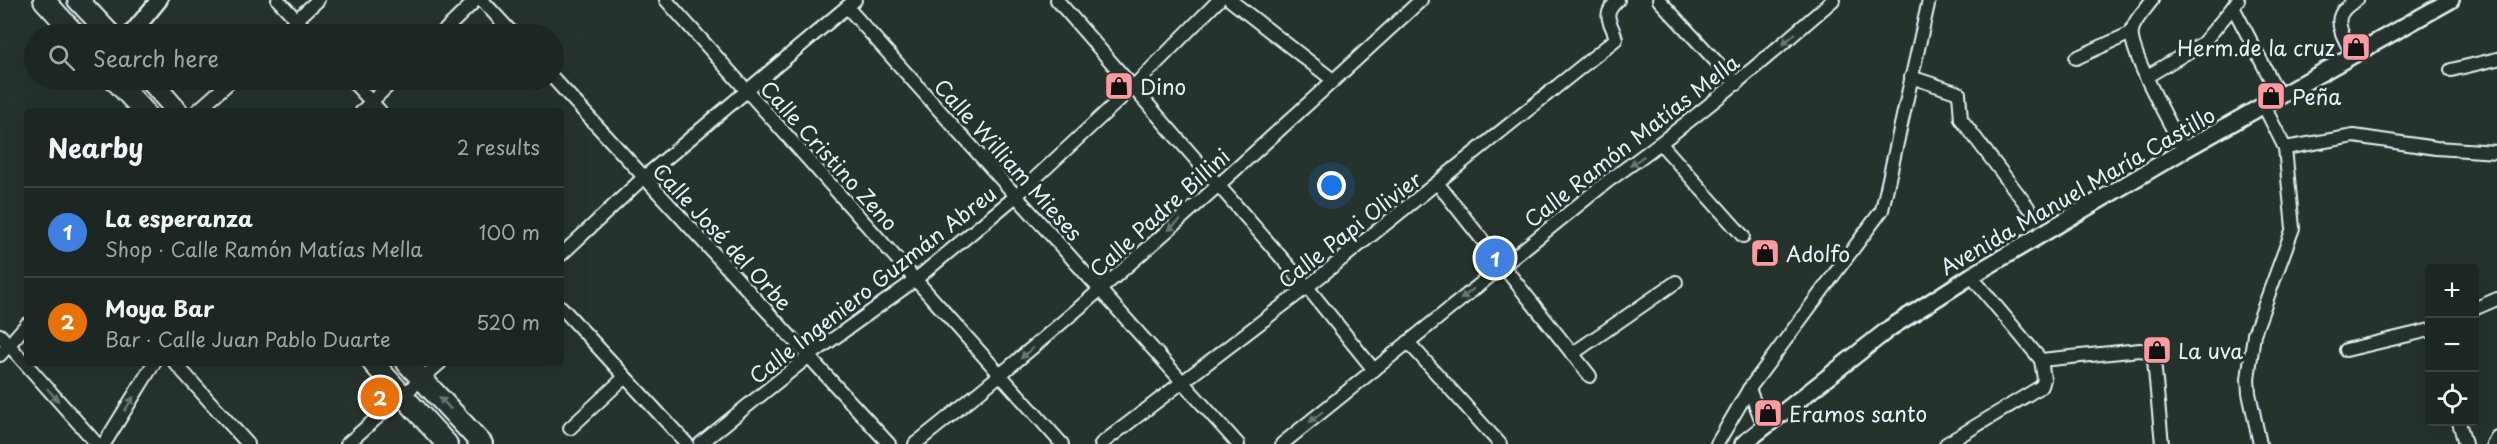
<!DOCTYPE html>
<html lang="en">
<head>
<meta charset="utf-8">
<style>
	:root { --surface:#1c2622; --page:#252e2a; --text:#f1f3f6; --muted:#a0a5a5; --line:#3a4340; --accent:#ff9aa2 }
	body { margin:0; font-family:"Playpen Sans",sans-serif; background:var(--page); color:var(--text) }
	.controls { position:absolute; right:18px; bottom:18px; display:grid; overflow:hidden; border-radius:6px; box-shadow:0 6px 24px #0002 }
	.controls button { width:54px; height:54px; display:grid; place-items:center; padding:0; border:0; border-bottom:2px solid var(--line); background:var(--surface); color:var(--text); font:30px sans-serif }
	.you { position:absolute; left:1332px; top:186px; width:21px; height:21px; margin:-15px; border:4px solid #fff; border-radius:50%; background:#1a73e8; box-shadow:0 0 0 9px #1a73e833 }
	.badge { display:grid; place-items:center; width:39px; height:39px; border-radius:50%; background:var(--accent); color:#fff; font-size:20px; font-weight:700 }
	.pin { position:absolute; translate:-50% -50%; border:3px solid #fff; box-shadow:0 2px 6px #0006 }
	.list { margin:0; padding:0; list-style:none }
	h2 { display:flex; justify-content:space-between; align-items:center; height:78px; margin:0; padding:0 24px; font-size:26px }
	h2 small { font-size:20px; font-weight:400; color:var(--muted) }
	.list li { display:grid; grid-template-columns:39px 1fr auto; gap:18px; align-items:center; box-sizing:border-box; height:90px; padding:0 24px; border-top:2px solid var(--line) }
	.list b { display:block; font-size:22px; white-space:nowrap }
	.list p { margin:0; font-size:20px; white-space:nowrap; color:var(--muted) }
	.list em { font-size:20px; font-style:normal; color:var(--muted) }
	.icon { flex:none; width:33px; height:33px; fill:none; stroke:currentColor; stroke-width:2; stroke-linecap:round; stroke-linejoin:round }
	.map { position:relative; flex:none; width:2497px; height:444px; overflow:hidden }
	.search { position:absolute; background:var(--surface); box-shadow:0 6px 24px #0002; left:24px; top:24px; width:540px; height:66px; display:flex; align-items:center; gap:15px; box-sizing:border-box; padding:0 21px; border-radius:33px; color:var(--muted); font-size:22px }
	.panel { position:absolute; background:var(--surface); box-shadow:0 6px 24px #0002; left:24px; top:108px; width:540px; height:258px; border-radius:6px }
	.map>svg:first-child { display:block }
</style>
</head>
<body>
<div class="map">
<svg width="2497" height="444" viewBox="0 0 2497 444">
	<rect width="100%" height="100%" fill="#26332d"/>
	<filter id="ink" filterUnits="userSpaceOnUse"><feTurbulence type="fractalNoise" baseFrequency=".0167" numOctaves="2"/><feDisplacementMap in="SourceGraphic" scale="12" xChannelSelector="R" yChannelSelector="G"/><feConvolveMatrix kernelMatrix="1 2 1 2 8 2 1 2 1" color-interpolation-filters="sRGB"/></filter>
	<g filter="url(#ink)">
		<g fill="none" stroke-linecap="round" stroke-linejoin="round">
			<g stroke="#e8f1f8" stroke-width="16">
				<g id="minor">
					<path d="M278,0L310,34"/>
					<path d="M482,0L513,34"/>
					<path d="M666,0L1062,444"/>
					<path d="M1057,0L1307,287L1374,370"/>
					<path d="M1230,0L1333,80"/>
					<path d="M1659,0L1737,84"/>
					<path d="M2152,0C2146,9 2134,20 2132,31C2128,51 2173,129 2184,150"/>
					<path d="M2238,0L2233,7L2280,97"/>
					<path d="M847,7L1238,444"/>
					<path d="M281,34L318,0"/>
					<path d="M441,34L476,0"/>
					<path d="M2353,56C2342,32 2327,16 2357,0"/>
					<path d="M2076,58L2131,33"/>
					<path d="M2451,70L2497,59"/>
					<path d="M1911,77L1959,93L1961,119L2028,207"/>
					<path d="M2146,77L2203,43L2233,7"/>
					<path d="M554,79L889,444"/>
					<path d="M351,80L380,111"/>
					<path d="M197,111L232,80"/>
					<path d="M362,111L394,80"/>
					<path d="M1661,144L1743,236"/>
					<path d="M2285,148L2354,136L2436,148L2497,152"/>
					<path d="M1438,184L1590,376"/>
					<path d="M561,255L643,178L855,0"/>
					<path d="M1971,276L2041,360L2140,350L2150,352L2154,360L2162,444"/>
					<path d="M561,307L687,444"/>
					<path d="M2474,309L2497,299"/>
					<path d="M0,335L97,444"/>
					<path d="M1408,342L1500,444"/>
					<path d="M2346,350L2430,330"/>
					<path d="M1572,354L1676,282"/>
					<path d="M0,355L27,324"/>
					<path d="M175,363L248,444"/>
					<path d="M2459,422L2465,444"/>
					<path d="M1764,426L1749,389L1882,210L1929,0"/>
					<path d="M570,428L625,377"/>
					<path d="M104,444L154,363"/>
					<path d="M347,444L440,363"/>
					<path d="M700,444L808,357L915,280L1016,196L1133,87L1219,0"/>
					<path d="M915,444C1091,304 1256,152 1421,0"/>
					<path d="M1101,444L1307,287L1616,39C1612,21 1600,17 1618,0"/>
					<path d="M1282,444L1608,181C1688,125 1760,64 1833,0"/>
					<path d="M1717,444L1749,389"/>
					<path d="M1946,444L2042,386L2044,379L2041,360"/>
					<path d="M2260,444L2249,393L2248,379L2254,334L2293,228L2285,148L2264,106"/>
					<path d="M2493,444L2497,437"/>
				</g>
			</g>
			<g stroke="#e8f1f8" stroke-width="20">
				<g id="tertiary">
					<path d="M131,34L159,0"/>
					<path d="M1743,444L1890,328L1971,276L2184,150L2451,0"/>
				</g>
			</g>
			<g stroke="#e8f1f8" stroke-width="24">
				<g id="primary">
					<path d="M44,0L75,34"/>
					<path d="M78,0L110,34"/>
					<path d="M115,80L144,111"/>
					<path d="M150,80L177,111"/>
					<path d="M373,363L447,444"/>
					<path d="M407,363L482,444"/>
				</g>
			</g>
			<use href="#minor" stroke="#26332d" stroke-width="12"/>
			<use href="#tertiary" stroke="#26332d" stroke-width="15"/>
			<use href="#primary" stroke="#26332d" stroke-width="20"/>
		</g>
		<defs><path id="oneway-solid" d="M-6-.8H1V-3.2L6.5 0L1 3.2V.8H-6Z" transform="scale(1.5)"/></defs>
		<g fill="#6a7674">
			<use href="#oneway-solid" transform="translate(1789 39) rotate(139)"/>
			<use href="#oneway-solid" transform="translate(1637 161) rotate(145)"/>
			<use href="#oneway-solid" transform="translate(1174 225) rotate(139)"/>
			<use href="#oneway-solid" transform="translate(1467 294) rotate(141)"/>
			<use href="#oneway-solid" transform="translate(1027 353) rotate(139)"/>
			<use href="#oneway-solid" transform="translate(53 395) rotate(48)"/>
			<use href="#oneway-solid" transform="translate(445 403) rotate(-133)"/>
			<use href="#oneway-solid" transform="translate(129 404) rotate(-58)"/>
			<use href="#oneway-solid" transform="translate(1316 417) rotate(141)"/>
		</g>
	</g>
	<defs>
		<g id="shop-square" transform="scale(1.5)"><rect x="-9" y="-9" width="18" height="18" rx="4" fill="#ff9aa2" stroke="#26332d"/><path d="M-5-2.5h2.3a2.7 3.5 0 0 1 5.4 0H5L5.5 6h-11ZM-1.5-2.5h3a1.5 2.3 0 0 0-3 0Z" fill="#111"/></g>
	</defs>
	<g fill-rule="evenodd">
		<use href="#shop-square" x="2356" y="47"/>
		<use href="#shop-square" x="1119" y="86"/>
		<use href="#shop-square" x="2271" y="96"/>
		<use href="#shop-square" x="1765" y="253"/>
		<use href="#shop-square" x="2157" y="350"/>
		<use href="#shop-square" x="1768" y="413"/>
	</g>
	<g text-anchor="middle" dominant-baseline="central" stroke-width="6" stroke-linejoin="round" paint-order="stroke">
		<g font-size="21" fill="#e8f1f8" stroke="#26332d" text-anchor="start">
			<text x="2335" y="47" text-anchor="end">Herm.de la cruz</text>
			<text x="1140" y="86">Dino</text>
			<text x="2292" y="96">Peña</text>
			<text x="1786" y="253">Adolfo</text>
			<text x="2178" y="350">La uva</text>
			<text x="1789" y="413">Eramos santo</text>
		</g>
		<g font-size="21" fill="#e8f1f8" stroke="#26332d">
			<text transform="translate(1631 140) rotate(-38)">Calle Ramón Matías Mella</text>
			<text transform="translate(830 155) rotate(48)">Calle Cristino Zeno</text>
			<text transform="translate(1009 159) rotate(48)">Calle William Mieses</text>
			<text transform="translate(2077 190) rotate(-30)">Avenida Manuel María Castillo</text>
			<text transform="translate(1159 212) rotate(-42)">Calle Padre Billini</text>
			<text transform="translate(1349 229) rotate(-38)">Calle Papi Olivier</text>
			<text transform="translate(723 236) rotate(47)">Calle José del Orbe</text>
			<text transform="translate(872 284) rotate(-38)">Calle Ingeniero Guzmán Abreu</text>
		</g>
	</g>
</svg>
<div class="controls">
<button>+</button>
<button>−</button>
<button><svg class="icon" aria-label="locate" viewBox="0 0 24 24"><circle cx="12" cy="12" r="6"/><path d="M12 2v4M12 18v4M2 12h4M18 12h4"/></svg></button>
</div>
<div class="you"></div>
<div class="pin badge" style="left:1495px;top:258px;background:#3f7fe0">1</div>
<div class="pin badge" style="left:380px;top:397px;background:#e8710a">2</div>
<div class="search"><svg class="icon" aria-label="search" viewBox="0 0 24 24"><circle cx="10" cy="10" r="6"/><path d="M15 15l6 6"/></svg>Search here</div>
<section class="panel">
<h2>Nearby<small>2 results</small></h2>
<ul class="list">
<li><span class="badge" style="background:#3f7fe0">1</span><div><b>La esperanza</b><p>Shop · Calle Ramón Matías Mella</p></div><em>100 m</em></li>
<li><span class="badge" style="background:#e8710a">2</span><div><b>Moya Bar</b><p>Bar · Calle Juan Pablo Duarte</p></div><em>520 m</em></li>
</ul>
</section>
</div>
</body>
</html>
